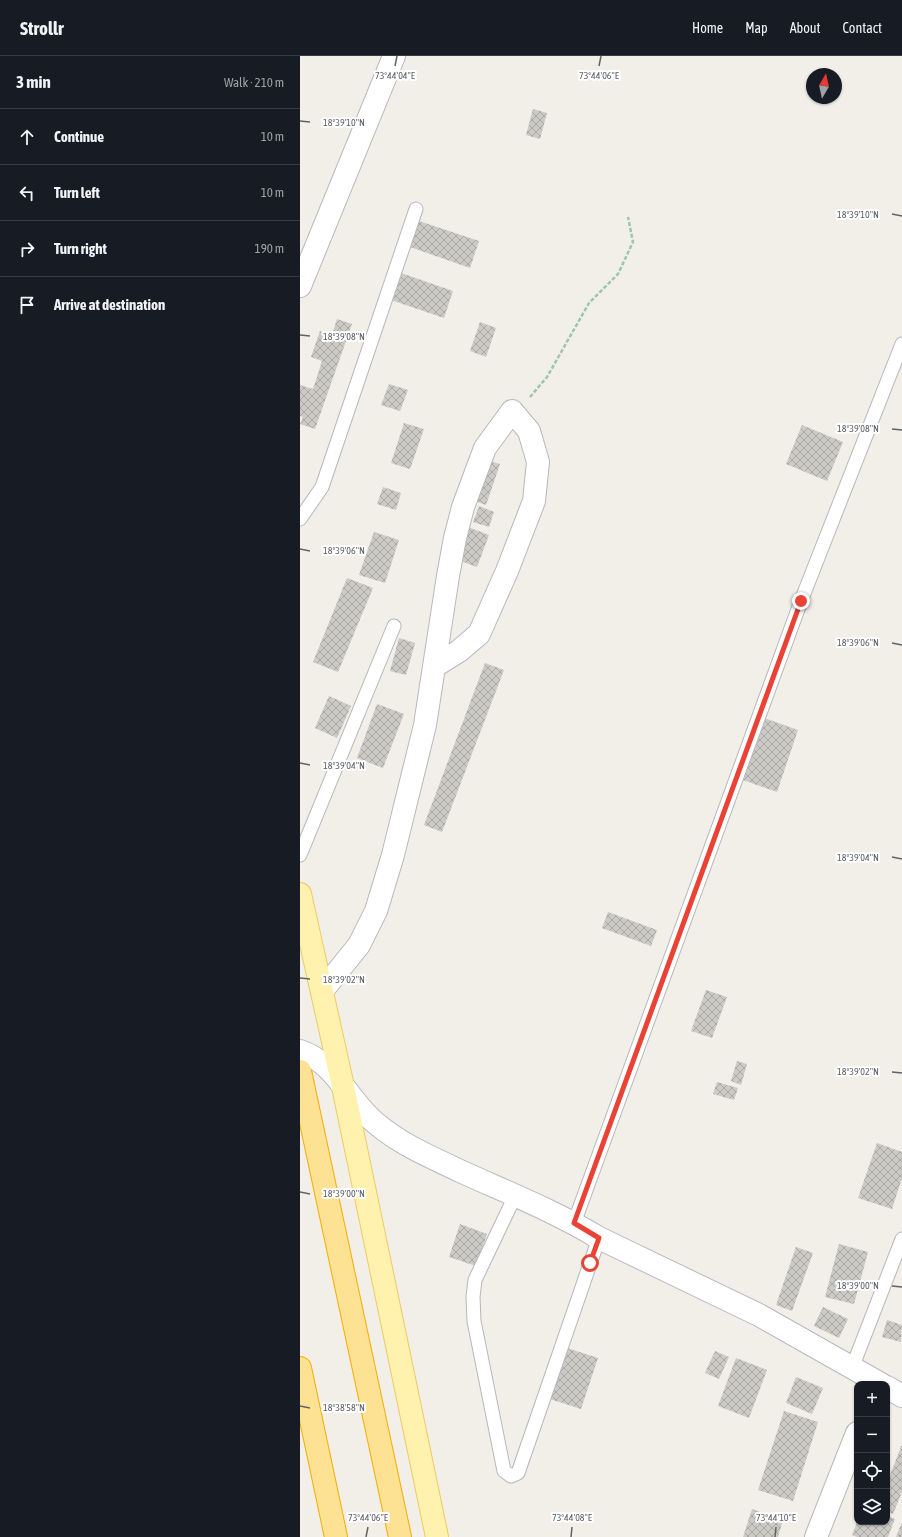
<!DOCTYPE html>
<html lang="en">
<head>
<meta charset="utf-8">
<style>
	:root { --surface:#171b24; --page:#20242c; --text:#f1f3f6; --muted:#9ea1a6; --line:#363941 }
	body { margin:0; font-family:"Asap Condensed",sans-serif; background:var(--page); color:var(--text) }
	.controls { position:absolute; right:12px; bottom:12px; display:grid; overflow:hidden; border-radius:8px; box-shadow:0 1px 3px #0004 }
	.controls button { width:36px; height:36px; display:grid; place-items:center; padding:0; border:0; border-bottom:1px solid var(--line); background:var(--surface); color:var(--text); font:20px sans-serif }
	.compass { position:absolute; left:506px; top:12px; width:36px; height:36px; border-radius:50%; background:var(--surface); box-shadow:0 1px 3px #0004; rotate:9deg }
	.stop { position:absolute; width:12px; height:12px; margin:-9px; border:3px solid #ea4335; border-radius:50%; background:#fff }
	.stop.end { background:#ea4335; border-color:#fff; box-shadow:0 1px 4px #0008 }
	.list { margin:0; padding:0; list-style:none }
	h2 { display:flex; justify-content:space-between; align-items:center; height:52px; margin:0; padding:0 16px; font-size:17px }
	h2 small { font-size:13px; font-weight:400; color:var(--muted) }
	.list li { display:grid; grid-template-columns:26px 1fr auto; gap:12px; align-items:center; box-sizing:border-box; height:56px; padding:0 16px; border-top:1px solid var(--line) }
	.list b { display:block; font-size:15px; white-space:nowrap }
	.list em { font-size:13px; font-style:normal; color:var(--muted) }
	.icon { flex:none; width:22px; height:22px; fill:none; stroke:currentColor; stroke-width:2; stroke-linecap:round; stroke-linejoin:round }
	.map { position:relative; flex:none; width:602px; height:1481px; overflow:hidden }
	header { display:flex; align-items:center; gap:24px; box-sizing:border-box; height:56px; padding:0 20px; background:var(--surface); border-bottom:1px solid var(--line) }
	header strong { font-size:19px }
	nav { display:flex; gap:22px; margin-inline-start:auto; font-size:14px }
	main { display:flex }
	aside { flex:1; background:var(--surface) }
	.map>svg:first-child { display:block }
</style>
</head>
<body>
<header>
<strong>Strollr</strong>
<nav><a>Home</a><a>Map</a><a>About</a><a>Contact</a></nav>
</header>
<main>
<aside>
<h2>3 min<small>Walk · 210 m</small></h2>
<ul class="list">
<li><svg class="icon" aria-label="ahead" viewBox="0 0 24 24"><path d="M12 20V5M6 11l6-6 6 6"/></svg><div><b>Continue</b></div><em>10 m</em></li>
<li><svg class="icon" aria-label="left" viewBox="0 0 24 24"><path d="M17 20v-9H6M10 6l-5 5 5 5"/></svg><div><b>Turn left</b></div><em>10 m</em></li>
<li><svg class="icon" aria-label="right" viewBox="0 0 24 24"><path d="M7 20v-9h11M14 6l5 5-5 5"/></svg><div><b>Turn right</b></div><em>190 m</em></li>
<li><svg class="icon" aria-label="arrive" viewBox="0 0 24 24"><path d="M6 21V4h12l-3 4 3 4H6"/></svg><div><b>Arrive at destination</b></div></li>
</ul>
</aside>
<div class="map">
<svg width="602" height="1481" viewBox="0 0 602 1481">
	<defs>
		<pattern id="building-cross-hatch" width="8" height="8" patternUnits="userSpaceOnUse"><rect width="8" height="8" fill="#cccac5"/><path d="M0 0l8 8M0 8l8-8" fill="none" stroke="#a9a8a4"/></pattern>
	</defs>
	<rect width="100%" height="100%" fill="#f1efe8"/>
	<g fill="url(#building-cross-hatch)">
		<path d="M233,53L247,57L240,83L226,79Z"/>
		<path d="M119,165L179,185L170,212L110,191Z"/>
		<path d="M101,217L153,235L144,262L91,244Z"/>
		<path d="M37,263L52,268L15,373L0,368L3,361L0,360V329L13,333L22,305L11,301L20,275L32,279Z"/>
		<path d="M180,266L196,272L186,301L170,295Z"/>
		<path d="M89,328L108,334L100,355L81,349Z"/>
		<path d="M104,367L124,373L110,413L91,407Z"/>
		<path d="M502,369L543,386L527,425L486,408Z"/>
		<path d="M186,404L200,408L186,449L172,444Z"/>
		<path d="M83,431L101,437L96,454L77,448Z"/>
		<path d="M179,450L194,456L189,471L173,466Z"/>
		<path d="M168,471L189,479L177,511L155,503Z"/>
		<path d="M74,476L99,484L85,527L59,519Z"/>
		<path d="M47,522L73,532L38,616L13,606Z"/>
		<path d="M99,582L115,587L106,619L90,615Z"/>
		<path d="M185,607L204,614L142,776L124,769Z"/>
		<path d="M29,640L51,650L37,682L15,672Z"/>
		<path d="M77,648L104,658L83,712L57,702Z"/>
		<path d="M461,661L498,674L477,736L440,723Z"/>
		<path d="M308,856L357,874L351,890L302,872Z"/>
		<path d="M406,934L427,941L412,982L391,975Z"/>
		<path d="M437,1005L447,1008L441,1029L431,1025Z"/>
		<path d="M417,1026L438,1032L434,1044L413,1038Z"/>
		<path d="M577,1087L602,1096V1122L592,1153L558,1142Z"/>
		<path d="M160,1168L187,1178L176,1210L149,1201Z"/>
		<path d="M539,1188L568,1196L554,1248L525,1241Z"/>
		<path d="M496,1191L513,1197L492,1255L476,1249Z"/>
		<path d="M523,1251L548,1263L539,1282L514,1270Z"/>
		<path d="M587,1264L602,1269L601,1286L582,1281Z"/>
		<path d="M267,1292L298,1302L281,1353L250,1343Z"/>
		<path d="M415,1295L429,1301L419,1323L405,1317Z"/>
		<path d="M436,1302L467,1314L449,1362L418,1350Z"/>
		<path d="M496,1321L523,1332L512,1358L486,1347Z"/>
		<path d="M484,1355L518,1366L493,1445L458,1434Z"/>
		<path d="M602,1388V1436L593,1458L587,1456V1427Z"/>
		<path d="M452,1453L483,1464L478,1481H443Z"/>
		<path d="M587,1460L595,1463L588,1481H557L552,1479L557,1466H587Z"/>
		<path d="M602,1466V1481H596Z"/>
	</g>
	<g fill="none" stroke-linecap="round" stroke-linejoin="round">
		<g stroke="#b5b8bc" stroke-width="15">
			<g id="lane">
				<path d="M0,463L22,431L116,153"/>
				<path d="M0,799L94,570"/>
				<path d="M215,1140L175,1224L173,1241L174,1265L204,1415L211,1420L218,1417L299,1182"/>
				<path d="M274,1167L501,545L602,288"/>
				<path d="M552,1312L602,1183"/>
			</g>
		</g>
		<g stroke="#b5b8bc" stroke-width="24">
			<g id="street">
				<path d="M0,230L94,0"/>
				<path d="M22,935L59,889L76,855L93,799L125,669L148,520L155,482L163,451L185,392L212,355L229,375L238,406L234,445L207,515L179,578L159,595L135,610"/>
				<path d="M516,1481L557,1377"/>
			</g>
		</g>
		<g stroke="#b6babf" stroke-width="24">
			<g id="secondary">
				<path d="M0,995C38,1008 48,1046 78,1069C102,1089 131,1101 160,1115C206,1136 255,1155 299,1182L459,1259L581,1328"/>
				<path d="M587,1331L602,1340"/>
			</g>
		</g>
		<g stroke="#f2c960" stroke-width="24">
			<path id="primary" d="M0,838L42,1026L137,1481"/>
		</g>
		<g stroke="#f9ab00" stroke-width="24">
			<g id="highway">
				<path d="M0,1015L100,1481"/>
				<path d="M0,1312L36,1481"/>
			</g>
		</g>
		<path stroke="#9cc7a9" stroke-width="2.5" stroke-dasharray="4 2" stroke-linecap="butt" d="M230,341L247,321L289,247L318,218L333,186L328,161"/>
		<use href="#lane" stroke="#fff" stroke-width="13"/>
		<use href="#street" stroke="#fff" stroke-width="22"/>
		<use href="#secondary" stroke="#fff" stroke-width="22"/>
		<use href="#primary" stroke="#fff2af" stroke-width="22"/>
		<use href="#highway" stroke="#fde293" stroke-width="22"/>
	</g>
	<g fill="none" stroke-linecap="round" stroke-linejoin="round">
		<path stroke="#ea4335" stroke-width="5" d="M290,1207L299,1182L274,1167L501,545"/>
	</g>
	<path fill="none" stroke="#5f6368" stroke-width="1.5" d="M95,10L97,0M299,10L301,0M0,65L10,66M592,158L602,160M0,279L10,280M592,373L602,374M0,493L10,495M592,587L602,589M0,707L10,709M592,801L602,803M0,922L10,923M592,1016L602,1017M0,1136L10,1138M592,1230L602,1231M0,1350L10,1352M66,1481L68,1471M271,1481L272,1471M475,1481L476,1471"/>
	<g font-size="10" text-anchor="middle" fill="#5f6368" stroke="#fff" stroke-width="4" stroke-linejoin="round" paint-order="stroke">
		<text x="95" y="23">73°44'04"E</text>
		<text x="299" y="23">73°44'06"E</text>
		<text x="44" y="70">18°39'10"N</text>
		<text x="558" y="162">18°39'10"N</text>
		<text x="44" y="284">18°39'08"N</text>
		<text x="558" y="376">18°39'08"N</text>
		<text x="44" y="498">18°39'06"N</text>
		<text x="558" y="590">18°39'06"N</text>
		<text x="44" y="713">18°39'04"N</text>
		<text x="558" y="805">18°39'04"N</text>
		<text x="44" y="927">18°39'02"N</text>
		<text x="558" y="1019">18°39'02"N</text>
		<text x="44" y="1141">18°39'00"N</text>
		<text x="558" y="1233">18°39'00"N</text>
		<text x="44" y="1355">18°38'58"N</text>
		<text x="68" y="1465">73°44'06"E</text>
		<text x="272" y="1465">73°44'08"E</text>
		<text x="476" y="1465">73°44'10"E</text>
	</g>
</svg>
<div class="controls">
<button>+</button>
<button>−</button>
<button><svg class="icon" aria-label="locate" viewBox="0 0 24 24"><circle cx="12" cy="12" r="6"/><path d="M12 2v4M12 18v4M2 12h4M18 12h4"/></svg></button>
<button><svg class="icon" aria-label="layers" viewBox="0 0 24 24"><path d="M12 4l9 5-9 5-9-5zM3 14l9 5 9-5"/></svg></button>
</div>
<svg class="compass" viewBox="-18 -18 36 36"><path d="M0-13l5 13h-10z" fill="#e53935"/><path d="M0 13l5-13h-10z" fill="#9ea1a6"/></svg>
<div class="stop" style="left:290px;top:1207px"></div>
<div class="stop end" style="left:501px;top:545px"></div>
</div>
</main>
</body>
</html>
